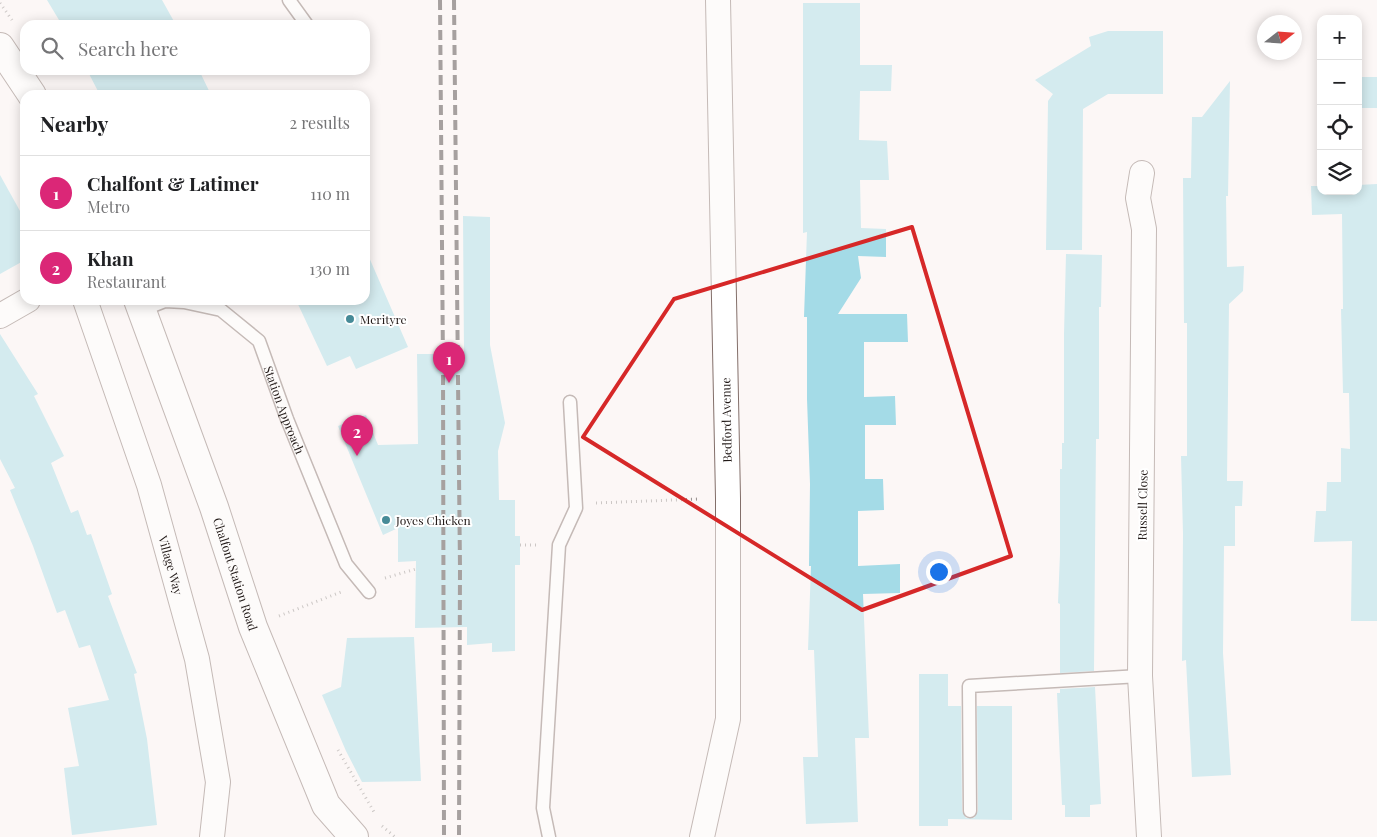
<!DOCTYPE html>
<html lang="en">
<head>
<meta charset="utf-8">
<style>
	:root { --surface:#fff; --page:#f2f2f2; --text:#202124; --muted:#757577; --line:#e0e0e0; --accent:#db2777 }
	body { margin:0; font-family:"Playfair Display",serif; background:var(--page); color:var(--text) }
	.controls { position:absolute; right:15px; top:15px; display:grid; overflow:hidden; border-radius:10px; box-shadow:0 2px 12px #0003 }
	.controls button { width:45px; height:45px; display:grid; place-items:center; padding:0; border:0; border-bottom:1px solid var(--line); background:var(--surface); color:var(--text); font:25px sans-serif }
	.compass { position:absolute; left:1257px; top:15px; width:45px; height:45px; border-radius:50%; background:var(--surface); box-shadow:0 2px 12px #0003; rotate:73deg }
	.you { position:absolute; left:938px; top:571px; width:18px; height:18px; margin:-12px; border:4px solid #fff; border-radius:50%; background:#1a73e8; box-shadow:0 0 0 8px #1a73e833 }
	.badge { display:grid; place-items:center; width:32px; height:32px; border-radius:50%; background:var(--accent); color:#fff; font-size:16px; font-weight:700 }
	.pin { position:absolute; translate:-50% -41px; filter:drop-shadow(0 1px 2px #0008) }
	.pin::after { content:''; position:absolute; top:26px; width:18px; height:15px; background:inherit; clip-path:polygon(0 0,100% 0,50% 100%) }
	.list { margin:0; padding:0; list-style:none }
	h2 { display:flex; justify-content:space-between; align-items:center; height:65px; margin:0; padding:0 20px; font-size:21px }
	h2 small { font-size:16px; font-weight:400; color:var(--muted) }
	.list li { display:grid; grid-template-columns:32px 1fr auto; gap:15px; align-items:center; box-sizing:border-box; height:75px; padding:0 20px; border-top:1px solid var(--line) }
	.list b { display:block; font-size:19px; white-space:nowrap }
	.list p { margin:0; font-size:16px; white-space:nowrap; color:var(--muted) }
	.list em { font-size:16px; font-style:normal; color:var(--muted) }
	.icon { flex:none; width:28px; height:28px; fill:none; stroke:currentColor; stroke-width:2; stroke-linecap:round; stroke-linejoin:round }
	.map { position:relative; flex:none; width:1377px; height:837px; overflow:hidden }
	.search { position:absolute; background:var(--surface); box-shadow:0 2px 12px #0003; left:20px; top:20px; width:350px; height:55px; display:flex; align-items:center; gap:12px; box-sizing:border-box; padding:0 18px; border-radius:15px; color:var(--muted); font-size:19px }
	.panel { position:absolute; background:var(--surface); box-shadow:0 2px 12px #0003; left:20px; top:90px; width:350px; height:215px; border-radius:15px }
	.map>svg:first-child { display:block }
</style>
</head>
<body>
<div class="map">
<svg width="1377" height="837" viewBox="0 0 1377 837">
	<rect width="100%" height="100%" fill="#fcf7f6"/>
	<g fill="#a4dbe7">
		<path d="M47,0H162L176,25H62Z"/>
		<path d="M803,3H860V65H892L891,91H860L859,140L887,141L889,180H860L861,228L886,229V257L858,256L861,278L838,314H907L908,342H864V397L895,396L896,425H865V479H883L884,510L858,511V566L900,564V593L863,594L869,738H855L858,822L806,824L803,757H818L814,650H808L811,566H809L810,484L807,399V317H804L807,232L803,233Z"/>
		<path d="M1108,31H1163V94H1108L1083,109L1082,250H1046L1048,101L1053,94L1035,80L1091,46L1089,37Z"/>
		<path d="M87,70H199L211,95H100Z"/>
		<rect x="1358" y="77" width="19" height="31"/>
		<path d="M1318,78H1321V107H1317Z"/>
		<path d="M1230,81L1228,196H1226L1227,267L1244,266L1243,291L1229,304L1227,481H1243L1242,506H1235V546H1224L1223,653L1231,775L1192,777L1186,660L1182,661L1183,534L1181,456H1187V323H1184L1183,178H1191L1192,117H1202Z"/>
		<path d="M0,175L25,220V260L0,274Z"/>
		<path d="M1377,184V621H1351L1352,541L1314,542L1316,511H1326L1327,482H1341V448L1350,449L1349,393H1343L1341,309H1343L1342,214L1312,215L1311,186H1321V191H1358V185Z"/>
		<path d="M463,216L490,217V345L505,423L498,451L499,500H515V536H520V565H515V651L492,652V643L467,645V627L415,628L416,561L398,562V528L383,535L338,426L366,415L378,445L418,444L417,354H464Z"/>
		<path d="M365,248L408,347L356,369L350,356L327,366L296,300H365Z"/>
		<path d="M1066,254L1102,255L1101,307H1099V439H1096L1094,671L1060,673V604L1058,603L1060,554V469H1062V443H1064V334Z"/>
		<path d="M0,334L38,394L34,396L64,456L51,463L71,513L78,510L87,535L91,534L112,594L108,596L137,673L134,674L147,739L157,825L72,835L64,768L79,766L68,708L109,700L90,645L79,648L65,610L57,613L33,546L10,490L15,488L0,459Z"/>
		<path d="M414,637L421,781L362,782L346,751L322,695L341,687L347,638Z"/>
		<path d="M919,674H948V706H961L962,811L966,818H974L978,811L977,706H1012V820L948,819V826H919Z"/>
		<path d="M1095,687L1101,804L1090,805V817H1065V805H1062L1057,693H1060V689Z"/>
	</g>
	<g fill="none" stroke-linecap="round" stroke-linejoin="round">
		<g stroke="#836f6a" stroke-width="15">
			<g id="service">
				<path d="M289,0L307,25"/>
				<path id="s1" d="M142,310L165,301L184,302L221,310L259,341L287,419L346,564L369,592"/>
				<path d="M970,811L969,686L1140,676"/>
				<path d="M549,837L543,808L559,545L576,508L570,402"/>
			</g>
		</g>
		<g stroke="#836f6a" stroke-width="26">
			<g id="minor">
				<path d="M1142,173L1138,198L1144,229L1140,676L1149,837"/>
				<path id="s2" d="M85,300L149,485L197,659L218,782L212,837"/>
				<path d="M0,316L28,300"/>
				<path d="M702,837L728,719V498L718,0"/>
			</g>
		</g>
		<g stroke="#836f6a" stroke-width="30">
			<g id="primary">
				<path d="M0,47L32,95"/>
				<path id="s3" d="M138,300L214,507L253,627L326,805L354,837"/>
			</g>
		</g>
		<g stroke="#938c8b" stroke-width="3" stroke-dasharray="1 4" stroke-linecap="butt">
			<path d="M0,3L12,20"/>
			<path d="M596,503L700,499"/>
			<path d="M520,545H538"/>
			<path d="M385,578L416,569"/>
			<path d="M279,616L341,592"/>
			<path d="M338,750L374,812"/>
			<path d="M382,826L395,837"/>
		</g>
		<use href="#service" stroke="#fff" stroke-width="12"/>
		<use href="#minor" stroke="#fff" stroke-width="24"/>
		<use href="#primary" stroke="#fff" stroke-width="28"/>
		<g stroke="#3f3735" stroke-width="4" stroke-dasharray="10 5" stroke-linecap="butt">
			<path d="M440,0L443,366L444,837"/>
			<path d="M454,0L460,568L459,837"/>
		</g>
	</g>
	<path d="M0 0H1377V837H0ZM912,227L1011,556L862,610L583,437L674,299Z" fill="#fcf7f6" fill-opacity=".55" fill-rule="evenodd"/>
	<path fill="none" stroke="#d62828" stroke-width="4" stroke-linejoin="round" d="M912,227L1011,556L862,610L583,437L674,299Z"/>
	<g fill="#468b98" stroke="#fff" stroke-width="2">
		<circle cx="350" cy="319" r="5"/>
		<circle cx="386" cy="520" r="5"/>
	</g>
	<g text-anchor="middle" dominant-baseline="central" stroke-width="4" stroke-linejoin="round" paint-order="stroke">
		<g font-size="12" fill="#211917" stroke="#fff" text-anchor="start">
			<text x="360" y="319">Merityre</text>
			<text x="396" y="520">Joyes Chicken</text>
		</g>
		<g font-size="12" fill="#211917" stroke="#fff">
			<text stroke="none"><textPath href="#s1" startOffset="204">Station Approach</textPath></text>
			<text transform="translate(726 420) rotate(-91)">Bedford Avenue</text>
			<text transform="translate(1142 505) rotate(-89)">Russell Close</text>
			<text stroke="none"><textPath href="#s2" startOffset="279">Village Way</textPath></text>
			<text stroke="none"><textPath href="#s3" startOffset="291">Chalfont Station Road</textPath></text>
		</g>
	</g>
</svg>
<div class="controls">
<button>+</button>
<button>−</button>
<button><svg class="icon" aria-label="locate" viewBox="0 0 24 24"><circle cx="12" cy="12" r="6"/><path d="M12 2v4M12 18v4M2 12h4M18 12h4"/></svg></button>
<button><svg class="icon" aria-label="layers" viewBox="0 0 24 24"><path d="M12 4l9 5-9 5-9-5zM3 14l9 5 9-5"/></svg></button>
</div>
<svg class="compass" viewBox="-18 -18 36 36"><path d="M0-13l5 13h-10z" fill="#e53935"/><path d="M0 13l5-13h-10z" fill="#757577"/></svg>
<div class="you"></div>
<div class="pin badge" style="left:449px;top:383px">1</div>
<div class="pin badge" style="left:357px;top:456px">2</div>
<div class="search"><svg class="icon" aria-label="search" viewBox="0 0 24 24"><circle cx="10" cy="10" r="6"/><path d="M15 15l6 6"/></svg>Search here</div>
<section class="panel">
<h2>Nearby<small>2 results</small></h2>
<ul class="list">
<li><span class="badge">1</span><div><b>Chalfont &amp; Latimer</b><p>Metro</p></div><em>110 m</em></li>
<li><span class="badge">2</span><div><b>Khan</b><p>Restaurant</p></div><em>130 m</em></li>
</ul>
</section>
</div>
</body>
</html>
